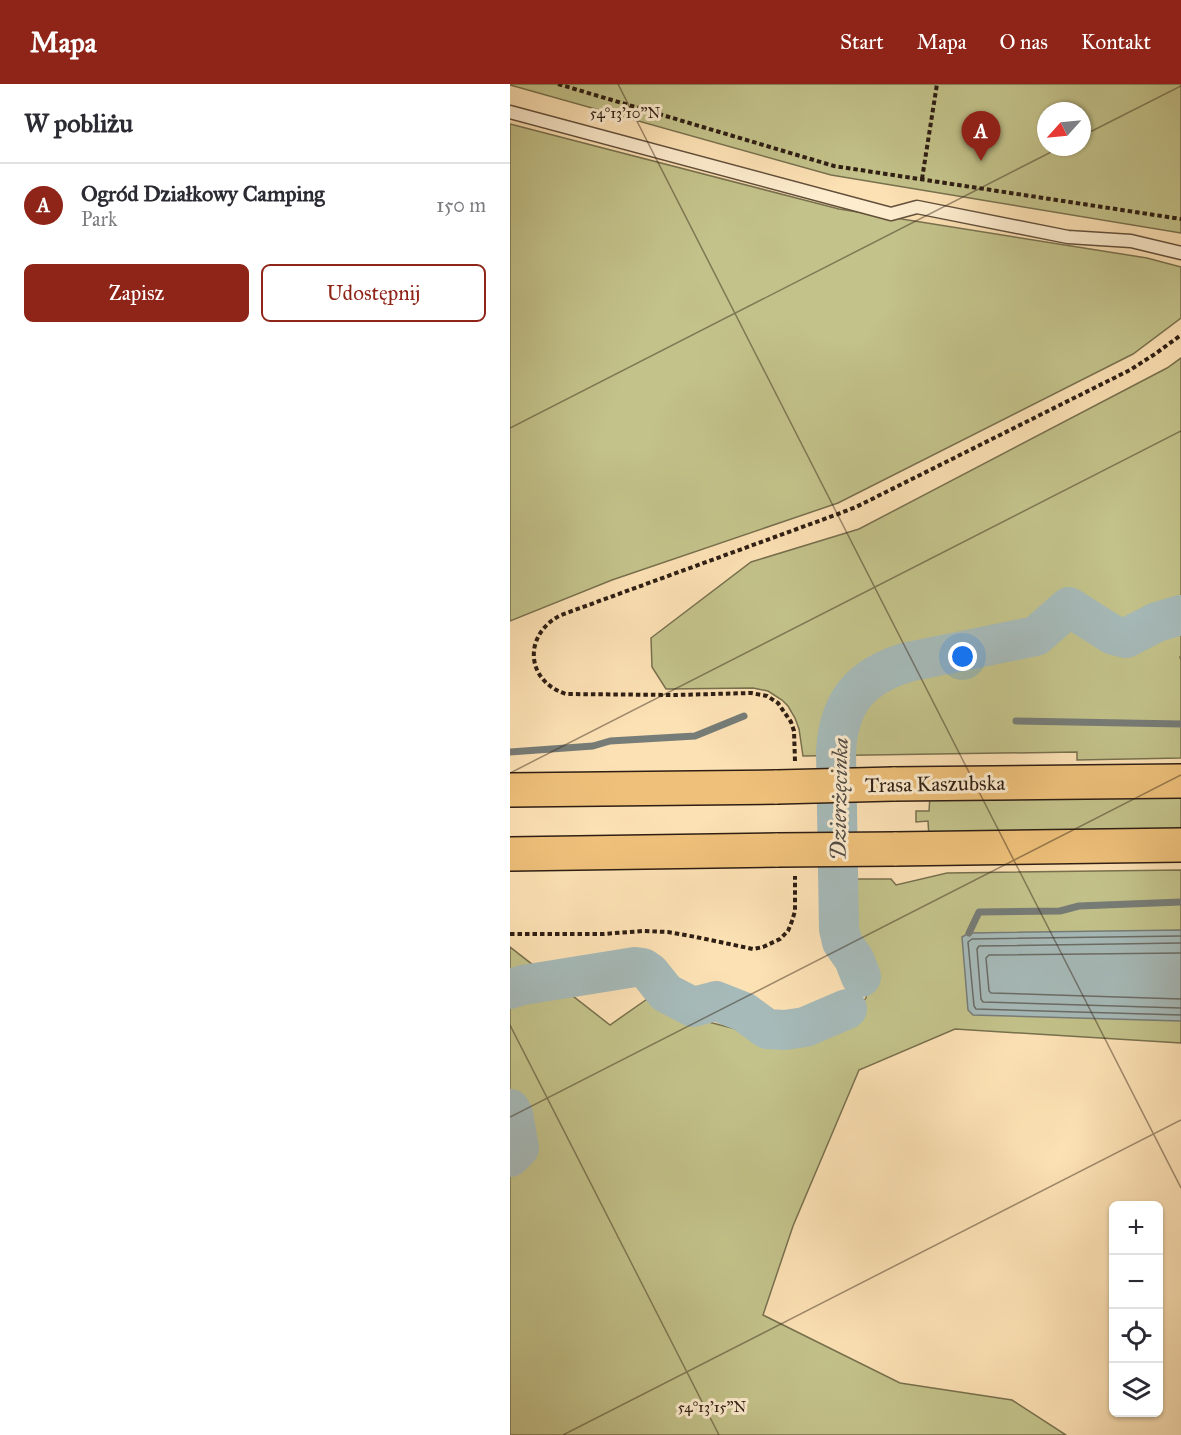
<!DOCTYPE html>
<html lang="pl">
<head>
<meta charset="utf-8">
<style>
	:root { --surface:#fff; --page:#f7f7f7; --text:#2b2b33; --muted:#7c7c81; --line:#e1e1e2; --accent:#8f2418 }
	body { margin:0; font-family:"IM FELL Great Primer",serif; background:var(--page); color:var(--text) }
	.controls { position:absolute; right:18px; bottom:18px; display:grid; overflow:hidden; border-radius:9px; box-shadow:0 2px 4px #0004 }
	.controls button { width:54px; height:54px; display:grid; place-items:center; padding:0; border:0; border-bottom:2px solid var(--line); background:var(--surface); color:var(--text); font:30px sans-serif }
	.compass { position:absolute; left:527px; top:18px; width:54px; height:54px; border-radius:50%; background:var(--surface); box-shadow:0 2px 4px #0004; rotate:243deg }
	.you { position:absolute; left:453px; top:573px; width:21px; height:21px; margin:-15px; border:4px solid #fff; border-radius:50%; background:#1a73e8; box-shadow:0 0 0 9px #1a73e833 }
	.badge { display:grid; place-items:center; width:39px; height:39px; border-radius:50%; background:var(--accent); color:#fff; font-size:20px; font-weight:700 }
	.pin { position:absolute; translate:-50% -50px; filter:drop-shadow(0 2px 3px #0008) }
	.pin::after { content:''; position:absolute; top:32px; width:21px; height:18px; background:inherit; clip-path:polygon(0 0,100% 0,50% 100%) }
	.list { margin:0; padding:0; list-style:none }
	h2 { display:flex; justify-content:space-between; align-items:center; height:78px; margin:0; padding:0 24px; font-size:26px }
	h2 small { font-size:20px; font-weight:400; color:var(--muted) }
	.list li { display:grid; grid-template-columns:39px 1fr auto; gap:18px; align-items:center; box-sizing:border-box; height:84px; padding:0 24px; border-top:2px solid var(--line) }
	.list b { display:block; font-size:22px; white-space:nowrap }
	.list p { margin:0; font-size:20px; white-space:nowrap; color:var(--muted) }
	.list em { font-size:20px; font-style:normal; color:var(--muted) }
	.actions { display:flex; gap:12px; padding:18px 24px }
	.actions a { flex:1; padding:14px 0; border:2px solid var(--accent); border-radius:9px; text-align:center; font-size:21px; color:var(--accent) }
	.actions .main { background:var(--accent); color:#fff }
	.icon { flex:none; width:33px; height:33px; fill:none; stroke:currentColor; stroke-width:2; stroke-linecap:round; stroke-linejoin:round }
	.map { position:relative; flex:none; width:671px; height:1351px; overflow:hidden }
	header { display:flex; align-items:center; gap:36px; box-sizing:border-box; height:84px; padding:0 30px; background:var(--accent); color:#fff }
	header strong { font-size:28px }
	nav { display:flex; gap:33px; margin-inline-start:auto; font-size:21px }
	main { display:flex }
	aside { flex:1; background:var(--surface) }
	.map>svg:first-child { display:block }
</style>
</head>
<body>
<header>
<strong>Mapa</strong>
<nav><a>Start</a><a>Mapa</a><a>O nas</a><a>Kontakt</a></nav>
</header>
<main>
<aside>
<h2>W pobliżu<small></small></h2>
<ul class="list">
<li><span class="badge">A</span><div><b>Ogród Działkowy Camping</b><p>Park</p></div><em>150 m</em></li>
</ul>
<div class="actions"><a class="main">Zapisz</a><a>Udostępnij</a></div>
</aside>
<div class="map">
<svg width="671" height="1351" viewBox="0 0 671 1351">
	<rect width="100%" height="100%" fill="#fce1b4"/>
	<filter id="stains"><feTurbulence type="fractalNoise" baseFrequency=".00333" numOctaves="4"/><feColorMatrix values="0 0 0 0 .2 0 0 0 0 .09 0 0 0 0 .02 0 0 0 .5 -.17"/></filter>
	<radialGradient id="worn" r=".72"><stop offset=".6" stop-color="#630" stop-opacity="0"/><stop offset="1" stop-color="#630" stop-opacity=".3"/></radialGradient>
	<g fill="#c3c28a" stroke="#78704e" stroke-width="1.5" fill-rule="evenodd">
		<path d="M0,0H671V149L321,91L0,1ZM536,27H572V63H536Z"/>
		<path d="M0,40L329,125L637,174L671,183V234L623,270L328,419L102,496L0,537Z"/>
		<path d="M671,274V573H670L671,576V674L567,676V668L293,672L289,645L285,634L278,622L272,616L258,607L243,604L156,605L142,583L141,554L241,478L349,445L657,284Z"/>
		<path d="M671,709V750L419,753L418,737L406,738V727H419L420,712Z"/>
		<path d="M671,786V959L445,945L349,986L283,1142L253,1231L390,1299L502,1316L556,1351H0V863L100,941L140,913L191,936L249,951L278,953L294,951L318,943L340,934L356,914L358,897L357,882L350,874L341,855L338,795H381L386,801L437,789Z"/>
	</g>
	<path fill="#a6bab9" stroke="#767c77" stroke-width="1.5" d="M671,846V937L463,931L458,926L452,853L459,849Z"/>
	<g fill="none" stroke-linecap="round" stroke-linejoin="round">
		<g stroke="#6a6c66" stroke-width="1.5">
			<path d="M671,852L462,855L458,858L464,922L466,925L671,931"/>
			<path d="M671,859L469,862L467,865L471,915L473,918L671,924"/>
			<path d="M671,869L479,871L476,874L479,907L481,909L671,915"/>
		</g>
		<g stroke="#767c77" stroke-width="7">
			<path d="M506,637L671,640"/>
			<path d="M0,668L83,662L100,657L185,652L234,632"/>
			<path d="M459,849L469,828L550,827L569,822L671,818"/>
		</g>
		<g stroke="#a6bab9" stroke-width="40">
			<path d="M351,893L344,875L332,858L329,845L326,667C329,617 351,592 398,578L526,552L559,523L603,551L616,554L647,538L671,531"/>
			<path d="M0,905L13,901L125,883L133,884L140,889L156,909L183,923L206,917L234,928L257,945L275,946L295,943L337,925"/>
			<path d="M0,1025L3,1030L9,1064L0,1073"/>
		</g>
		<g stroke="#624f3b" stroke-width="15">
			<path id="service" d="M0,28L381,130L407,123L558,153L621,157L671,169"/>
		</g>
		<g stroke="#2e1e13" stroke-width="36">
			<g id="motorway">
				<path d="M383,700L671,697"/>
				<path d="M0,706L267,703"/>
				<path d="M384,765L671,761"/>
				<path d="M0,770L268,766"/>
			</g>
		</g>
		<g stroke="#2e1e13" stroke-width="4" stroke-dasharray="4.5 3" stroke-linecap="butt">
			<path d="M48,0L324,82L671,135"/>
			<path d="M412,95L427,0"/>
			<path d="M285,677L284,647L281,638L268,619L257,612L241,609L166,611L56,610C15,597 13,550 51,531L328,430L346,423L620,286L645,270L671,251"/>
			<path d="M0,850H93L133,847L158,848L186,853L243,865L253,863L270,855L278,847L282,837L285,827V792"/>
		</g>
		<use href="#service" stroke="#fdecce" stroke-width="12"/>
		<use href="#motorway" stroke="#eec07a" stroke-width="33"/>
		<g stroke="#2e1e13" stroke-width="36" stroke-linecap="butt">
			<g id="motorway-bridge">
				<path d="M267,703L383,700"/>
				<path d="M268,766L384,765"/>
			</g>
		</g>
		<use href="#motorway-bridge" stroke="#eec07a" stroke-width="33"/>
	</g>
	<path fill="none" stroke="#2e1e13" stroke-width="1.5" stroke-opacity="0.45" d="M108,0L671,1104M572,52L671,2M0,344L551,63M0,689L671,347M0,941L209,1351M0,1033L671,691M53,1351L671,1036"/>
	<g text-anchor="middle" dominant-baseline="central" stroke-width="6" stroke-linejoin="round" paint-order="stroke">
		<g font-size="21" fill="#2e1e13" stroke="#fdecce">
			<text transform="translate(425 700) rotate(-1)">Trasa Kaszubska</text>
		</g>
		<g font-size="22" font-style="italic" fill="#524d45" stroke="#fdecce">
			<text transform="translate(329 715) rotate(-89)">Dzierżęcinka</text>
		</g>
	</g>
	<g font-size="15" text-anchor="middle" fill="#2e1e13" stroke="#fdecce" stroke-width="6" stroke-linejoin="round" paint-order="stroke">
		<text x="115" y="34">54°13'10"N</text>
		<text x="202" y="1328">54°13'15"N</text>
	</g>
	<rect width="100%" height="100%" filter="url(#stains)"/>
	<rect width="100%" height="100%" fill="url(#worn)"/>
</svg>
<div class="controls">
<button>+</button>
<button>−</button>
<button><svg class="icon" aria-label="locate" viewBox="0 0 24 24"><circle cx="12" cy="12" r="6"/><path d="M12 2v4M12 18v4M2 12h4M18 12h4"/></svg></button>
<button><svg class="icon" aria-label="layers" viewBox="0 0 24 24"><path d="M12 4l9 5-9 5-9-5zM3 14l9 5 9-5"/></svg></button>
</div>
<svg class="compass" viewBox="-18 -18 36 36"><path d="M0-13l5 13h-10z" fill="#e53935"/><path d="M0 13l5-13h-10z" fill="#7c7c81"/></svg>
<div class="you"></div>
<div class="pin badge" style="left:471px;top:77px">A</div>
</div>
</main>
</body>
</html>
